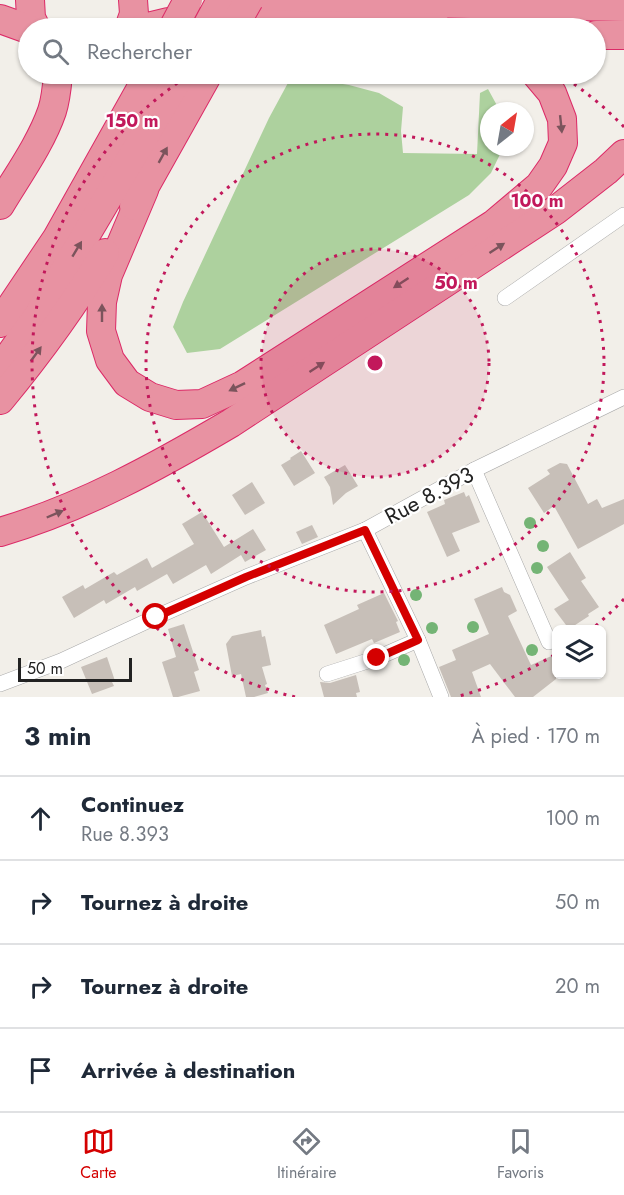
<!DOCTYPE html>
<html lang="fr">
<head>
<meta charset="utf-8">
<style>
	:root { --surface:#fff; --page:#f2f2f3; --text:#1f2937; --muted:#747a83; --line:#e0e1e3; --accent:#d40000 }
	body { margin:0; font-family:Jost,sans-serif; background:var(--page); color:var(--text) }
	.controls { position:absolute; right:18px; bottom:18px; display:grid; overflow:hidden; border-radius:9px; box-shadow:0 2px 4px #0004 }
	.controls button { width:54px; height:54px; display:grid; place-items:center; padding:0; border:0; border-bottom:2px solid var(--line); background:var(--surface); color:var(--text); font:30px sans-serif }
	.compass { position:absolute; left:480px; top:102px; width:54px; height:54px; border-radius:50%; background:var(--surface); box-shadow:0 2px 4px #0004; rotate:31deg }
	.scale { position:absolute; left:18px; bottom:15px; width:114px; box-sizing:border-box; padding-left:6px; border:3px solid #222; border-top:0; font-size:16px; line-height:21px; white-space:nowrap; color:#222; -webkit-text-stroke:4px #fff; paint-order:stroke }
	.stop { position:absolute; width:18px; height:18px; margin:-14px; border:4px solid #d40000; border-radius:50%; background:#fff }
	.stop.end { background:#d40000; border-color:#fff; box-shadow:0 2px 6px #0008 }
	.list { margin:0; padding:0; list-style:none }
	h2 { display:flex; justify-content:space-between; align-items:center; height:78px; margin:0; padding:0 24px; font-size:26px }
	h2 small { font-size:20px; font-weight:400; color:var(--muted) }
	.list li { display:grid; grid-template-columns:39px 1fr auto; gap:18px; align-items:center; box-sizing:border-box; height:84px; padding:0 24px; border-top:2px solid var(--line) }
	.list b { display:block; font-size:22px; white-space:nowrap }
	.list p { margin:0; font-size:20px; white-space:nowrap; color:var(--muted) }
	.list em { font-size:20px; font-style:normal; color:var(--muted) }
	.icon { flex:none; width:33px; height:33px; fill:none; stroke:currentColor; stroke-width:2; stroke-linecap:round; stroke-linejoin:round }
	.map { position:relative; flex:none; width:624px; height:697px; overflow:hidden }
	.search { position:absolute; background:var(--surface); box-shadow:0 2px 4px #0004; left:18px; right:18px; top:18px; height:66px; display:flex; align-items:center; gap:15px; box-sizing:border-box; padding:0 21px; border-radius:33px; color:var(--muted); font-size:22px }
	.sheet { height:414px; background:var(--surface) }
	nav { display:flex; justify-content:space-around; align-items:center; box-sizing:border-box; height:84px; border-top:2px solid var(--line); background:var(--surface); font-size:16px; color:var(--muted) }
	nav a { display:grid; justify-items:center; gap:3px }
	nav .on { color:var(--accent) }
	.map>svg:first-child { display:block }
</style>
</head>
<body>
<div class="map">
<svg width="624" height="697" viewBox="0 0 624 697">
	<rect width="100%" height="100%" fill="#f2efe9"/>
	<path fill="#add19e" d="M318,80L349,85L379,93L403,107L401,131L403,153L477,154L480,93L488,89L500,111H489V147H503V148L491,173L469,195L220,349L187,353L173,327L183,302L269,118L289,81Z"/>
	<g fill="#c7bfb8">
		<path d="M301,451L315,473L294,486L281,465L291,459L290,458Z"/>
		<path d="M560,463L567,464L588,504L597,499L602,508L624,499V524L578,549L554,506L544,513L528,488L550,474L547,470Z"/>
		<path d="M345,465L358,486L346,493L333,505L330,487L324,477Z"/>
		<path d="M252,482L265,503L245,515L232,495Z"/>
		<path d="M464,492L466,497L469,495L480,522L452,533L460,551L447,557L427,512L445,504L444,500Z"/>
		<path d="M202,512L224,547L253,529L266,550L245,562L241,555L211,574L206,565L173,584L167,574L137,591L135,587L106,604L104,600L74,618L62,597L83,585L85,589L114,572L117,575L147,558L152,568L194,544L182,524Z"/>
		<path d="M312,525L318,537L302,544L296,532Z"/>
		<path d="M570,552L586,578L581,581L599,607L588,614L589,616L569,629L554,609L569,600L547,567Z"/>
		<path d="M502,587L504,592L510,595L517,611L508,616L531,665L556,654V679L533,697H515L490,664L472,672L481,697H451L439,667L456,660L452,650L489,634L474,599Z"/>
		<path d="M384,593L398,621L396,622L400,632L374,643L372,639L336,654L324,625L359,609L357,605Z"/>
		<path d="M184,624L199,670L194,672L200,691L178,697H173L162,662L176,657L168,629Z"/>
		<path d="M261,630L262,637L265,636L271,665L262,667L267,684L265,685L268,693L254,697H246L241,674L232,676L226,644L232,636Z"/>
		<path d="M107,657L115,681L112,682L114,686L92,694L81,667Z"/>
		<path d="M356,675L360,692L356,693L357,697H324L320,682L330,683Z"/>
	</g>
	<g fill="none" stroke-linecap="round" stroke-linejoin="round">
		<g stroke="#a9a9a9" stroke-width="16">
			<g id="street">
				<path d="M505,298L624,215"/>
				<path d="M474,470L549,642"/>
				<path d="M365,530L418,640L441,697"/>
				<path d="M327,674L377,658L418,640"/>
				<path d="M0,684L61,661L156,617L246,577L365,530L474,470L624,397"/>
			</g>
		</g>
		<g stroke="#dc2a67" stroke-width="30">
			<g id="highway">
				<path d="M30,0L31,18L36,28"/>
				<path d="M260,0L624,7"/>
				<path d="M0,19L28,29"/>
				<path d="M129,28L134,14L133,0"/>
				<path d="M143,28L168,22L438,28"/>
				<path d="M596,35H624"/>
				<path d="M144,190L108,275L102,302L101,331L110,360L127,383L150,397L176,405L202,404L243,385L494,224L539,186L553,166L563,143L562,119L552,93L536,74"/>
				<path d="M0,205C18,175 41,143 52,111C56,99 57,86 58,74"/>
				<path d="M134,206L208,74"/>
				<path d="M0,323L57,238L149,74"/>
				<path d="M0,369L39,314L181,74"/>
				<path d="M0,400C38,354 74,305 105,253"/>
				<path d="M0,532C82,508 158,466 231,423L556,210L606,171L624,154"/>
			</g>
		</g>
		<use href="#street" stroke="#fff" stroke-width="15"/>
		<use href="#highway" stroke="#e892a2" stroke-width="28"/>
		<g stroke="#dc2a67" stroke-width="30" stroke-linecap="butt">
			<g id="highway-bridge">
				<path d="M173,28L188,0"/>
				<path d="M206,28L221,0"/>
				<path d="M233,28L249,0"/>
			</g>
		</g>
		<use href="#highway-bridge" stroke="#e892a2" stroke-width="28"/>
	</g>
	<g fill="#74b475">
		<circle cx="530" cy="523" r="6"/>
		<circle cx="543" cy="546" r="6"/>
		<circle cx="537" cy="568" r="6"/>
		<circle cx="416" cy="595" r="6"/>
		<circle cx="473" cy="627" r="6"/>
		<circle cx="432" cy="628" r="6"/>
		<circle cx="532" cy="650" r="6"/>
		<circle cx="404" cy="660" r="6"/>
	</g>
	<defs><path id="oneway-solid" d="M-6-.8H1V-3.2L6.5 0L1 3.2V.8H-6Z" transform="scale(1.5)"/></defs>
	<g fill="#7b545c">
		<use href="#oneway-solid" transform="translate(561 124) rotate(84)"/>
		<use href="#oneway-solid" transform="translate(163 155) rotate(-61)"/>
		<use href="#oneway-solid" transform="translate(497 248) rotate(-33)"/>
		<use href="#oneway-solid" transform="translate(77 249) rotate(-59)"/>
		<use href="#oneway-solid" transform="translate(401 283) rotate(147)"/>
		<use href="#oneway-solid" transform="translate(102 313) rotate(-90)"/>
		<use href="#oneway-solid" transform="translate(36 354) rotate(-54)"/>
		<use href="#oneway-solid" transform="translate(317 367) rotate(-33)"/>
		<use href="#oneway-solid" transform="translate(237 387) rotate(154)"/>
		<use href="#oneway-solid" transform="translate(55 514) rotate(-23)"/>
	</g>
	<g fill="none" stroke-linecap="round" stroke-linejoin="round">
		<path stroke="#d40000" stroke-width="8" d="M156,617L246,577L365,530L418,640L377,658"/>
	</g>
	<circle cx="375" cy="363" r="114" fill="#c2185b" fill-opacity=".12"/>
	<g fill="none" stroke="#c2185b" stroke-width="3" stroke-dasharray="3 6">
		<circle cx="375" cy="363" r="114"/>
		<circle cx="375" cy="363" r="229"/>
		<path d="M624 599A343 343 0 0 1 593 628M554 655A343 343 0 0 1 455 697M295 697A343 343 0 0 1 191 74M301 28A343 343 0 0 1 449 28M559 74A343 343 0 0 1 624 127"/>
	</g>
	<g text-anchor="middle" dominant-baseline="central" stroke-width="4.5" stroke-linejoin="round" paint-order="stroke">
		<g font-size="22" fill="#222" stroke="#fff">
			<text transform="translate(429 495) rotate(-28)">Rue 8.393</text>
		</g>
	</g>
	<circle cx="375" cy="363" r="9" fill="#c2185b" stroke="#fff" stroke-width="3"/>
	<g font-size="18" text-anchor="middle" font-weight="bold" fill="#c2185b" stroke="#fff" stroke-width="4.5" stroke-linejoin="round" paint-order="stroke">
		<text x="132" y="127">150 m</text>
		<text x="537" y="207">100 m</text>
		<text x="456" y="289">50 m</text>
	</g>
</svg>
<div class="controls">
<button><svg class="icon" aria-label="layers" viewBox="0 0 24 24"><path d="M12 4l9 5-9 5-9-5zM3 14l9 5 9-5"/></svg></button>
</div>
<svg class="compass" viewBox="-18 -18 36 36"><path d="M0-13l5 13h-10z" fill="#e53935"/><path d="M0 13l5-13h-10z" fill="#747a83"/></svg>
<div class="scale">50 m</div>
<div class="stop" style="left:156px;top:617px"></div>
<div class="stop end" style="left:377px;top:658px"></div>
<div class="search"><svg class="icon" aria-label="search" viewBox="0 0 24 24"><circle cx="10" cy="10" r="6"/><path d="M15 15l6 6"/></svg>Rechercher</div>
</div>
<section class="sheet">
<h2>3 min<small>À pied · 170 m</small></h2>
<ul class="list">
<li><svg class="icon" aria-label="ahead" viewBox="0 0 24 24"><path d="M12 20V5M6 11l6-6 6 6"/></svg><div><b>Continuez</b><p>Rue 8.393</p></div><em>100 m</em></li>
<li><svg class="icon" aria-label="right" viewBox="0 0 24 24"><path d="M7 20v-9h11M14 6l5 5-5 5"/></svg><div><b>Tournez à droite</b></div><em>50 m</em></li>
<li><svg class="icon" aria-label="right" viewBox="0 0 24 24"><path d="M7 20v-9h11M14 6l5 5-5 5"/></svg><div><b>Tournez à droite</b></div><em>20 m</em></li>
<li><svg class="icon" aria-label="arrive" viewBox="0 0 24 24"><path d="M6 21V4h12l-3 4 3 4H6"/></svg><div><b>Arrivée à destination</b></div></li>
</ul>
</section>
<nav>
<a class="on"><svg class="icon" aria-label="map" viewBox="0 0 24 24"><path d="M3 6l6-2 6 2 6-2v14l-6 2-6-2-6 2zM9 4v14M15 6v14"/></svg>Carte</a>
<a><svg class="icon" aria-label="directions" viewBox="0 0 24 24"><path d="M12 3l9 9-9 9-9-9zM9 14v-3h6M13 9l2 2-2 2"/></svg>Itinéraire</a>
<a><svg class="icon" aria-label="saved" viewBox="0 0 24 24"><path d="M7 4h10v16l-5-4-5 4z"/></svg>Favoris</a>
</nav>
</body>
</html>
